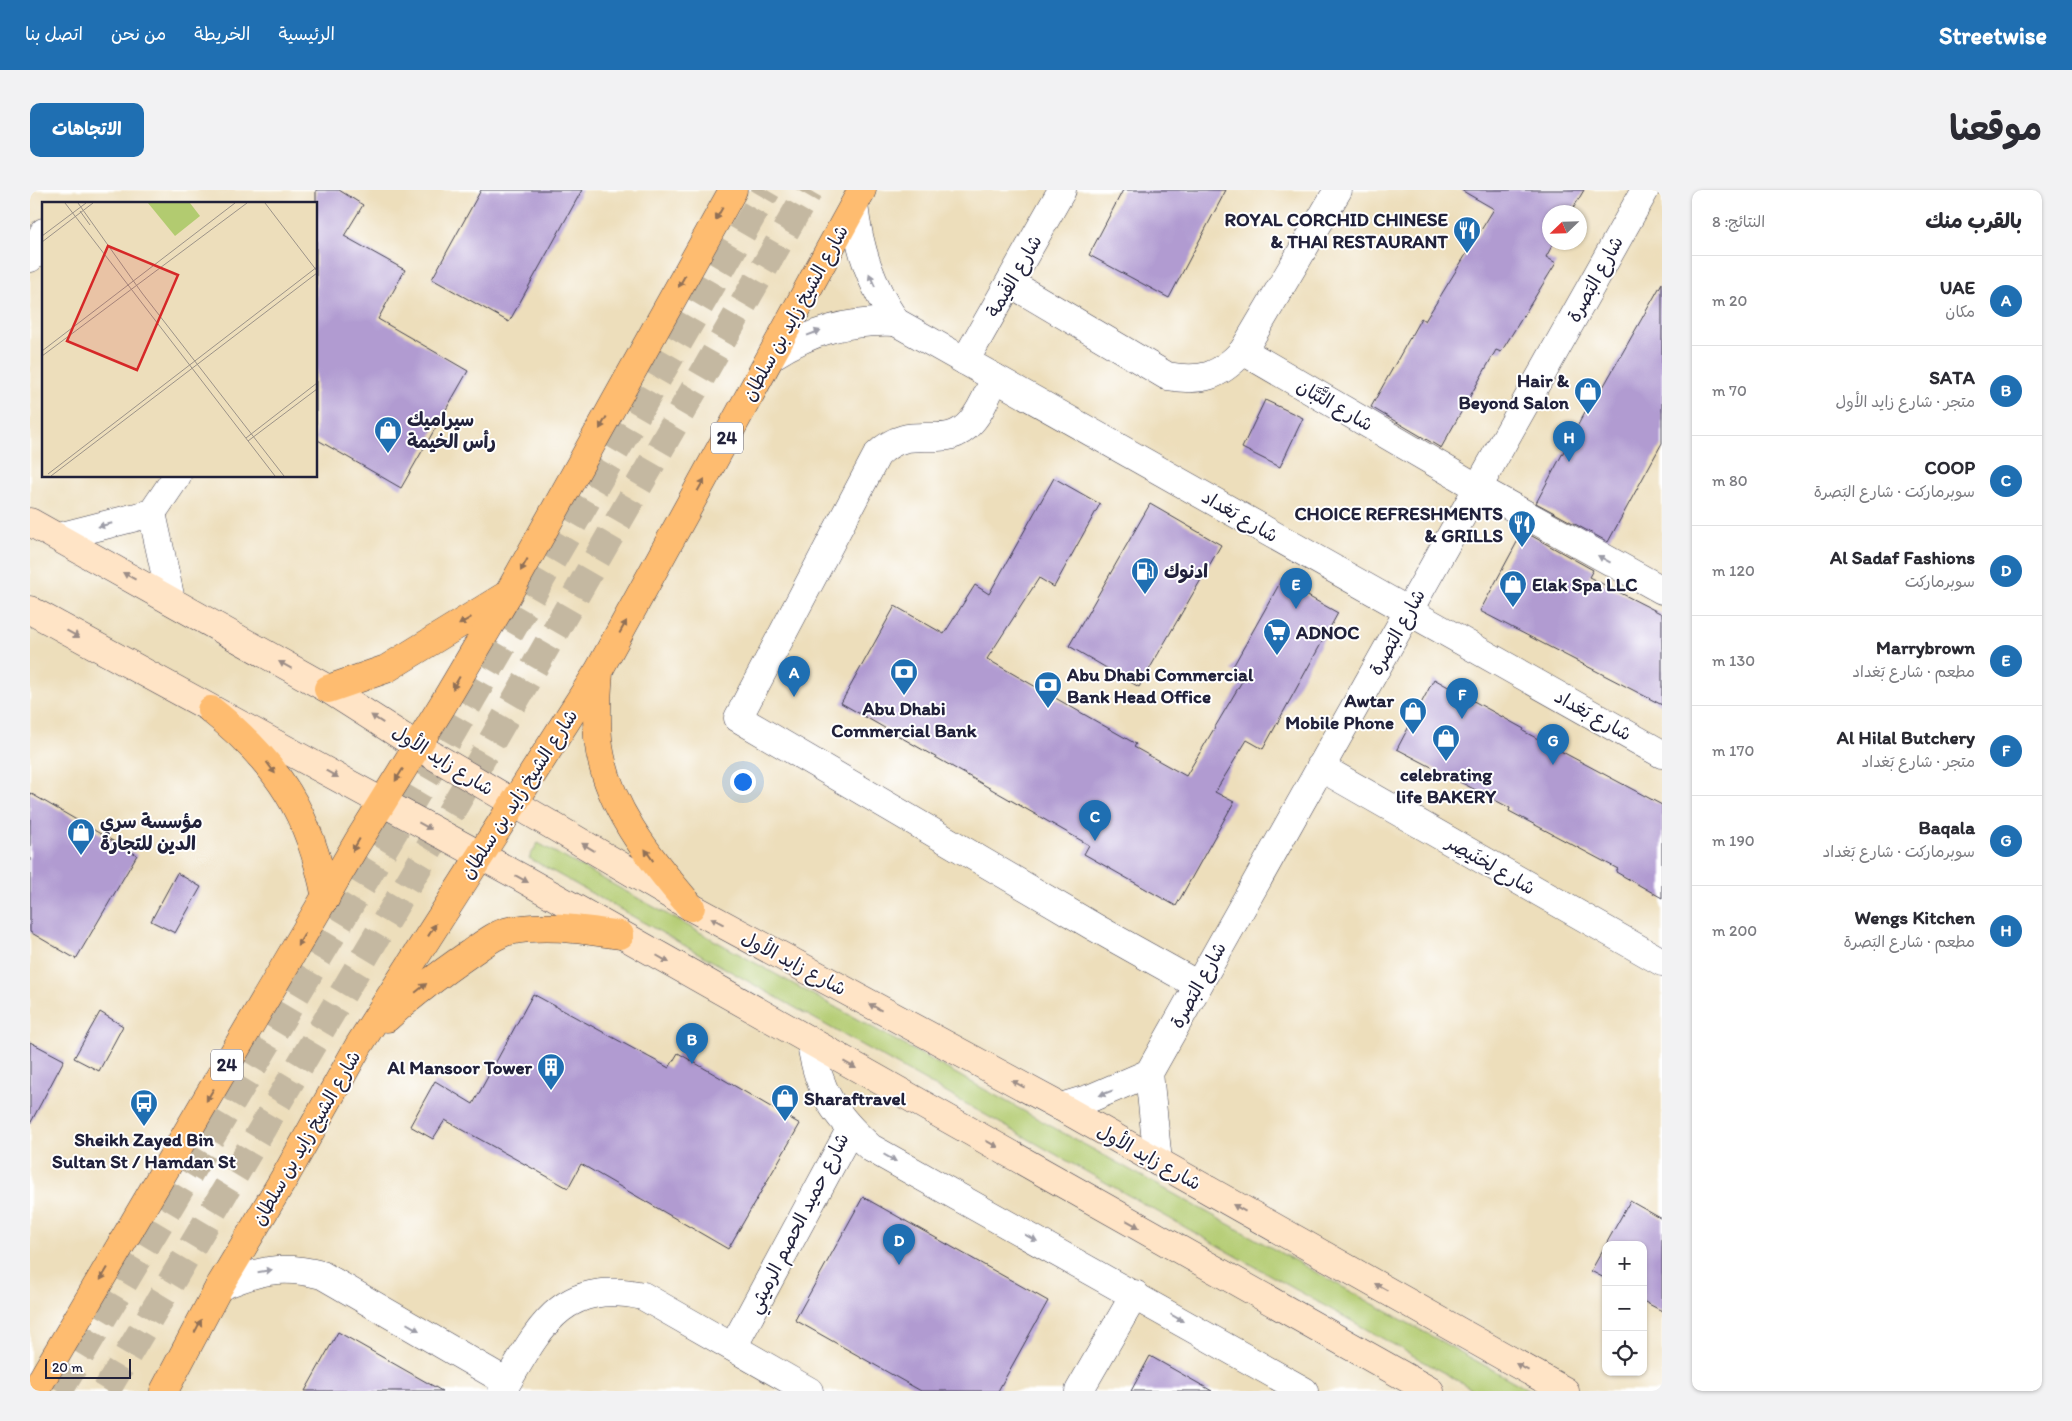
<!DOCTYPE html>
<html lang="ar">
<head>
<meta charset="utf-8">
<style>
	:root { --surface:#fff; --page:#f2f2f3; --text:#2b2b33; --muted:#7c7c81; --line:#e1e1e2; --accent:#1f6fb2 }
	body { margin:0; font-family:Itim,"Playpen Sans Arabic",sans-serif; background:var(--page); color:var(--text); direction:rtl }
	.controls { position:absolute; right:15px; bottom:15px; display:grid; overflow:hidden; border-radius:10px; box-shadow:0 1px 4px #0004 }
	.controls button { width:45px; height:45px; display:grid; place-items:center; padding:0; border:0; border-bottom:1px solid var(--line); background:var(--surface); color:var(--text); font:25px sans-serif }
	.compass { position:absolute; left:1512px; top:15px; width:45px; height:45px; border-radius:50%; background:var(--surface); box-shadow:0 1px 4px #0004; rotate:247deg }
	.scale { position:absolute; left:15px; bottom:12px; width:86px; box-sizing:border-box; padding-left:5px; border:2px solid #22223b; border-top:0; font-size:14px; line-height:18px; white-space:nowrap; color:#22223b; -webkit-text-stroke:4px #fff; paint-order:stroke }
	.you { position:absolute; left:712px; top:591px; width:18px; height:18px; margin:-12px; border:4px solid #fff; border-radius:50%; background:#1a73e8; box-shadow:0 0 0 8px #1a73e833 }
	.badge { display:grid; place-items:center; width:32px; height:32px; border-radius:50%; background:var(--accent); color:#fff; font-size:16px; font-weight:700 }
	.pin { position:absolute; translate:-50% -41px; filter:drop-shadow(0 1px 2px #0008) }
	.pin::after { content:''; position:absolute; top:26px; width:18px; height:15px; background:inherit; clip-path:polygon(0 0,100% 0,50% 100%) }
	.list { margin:0; padding:0; list-style:none }
	h2 { display:flex; justify-content:space-between; align-items:center; height:65px; margin:0; padding:0 20px; font-size:21px }
	h2 small { font-size:16px; font-weight:400; color:var(--muted) }
	.list li { display:grid; grid-template-columns:32px 1fr auto; gap:15px; align-items:center; box-sizing:border-box; height:90px; padding:0 20px; border-top:1px solid var(--line) }
	.list b { display:block; font-size:19px; white-space:nowrap }
	.list p { margin:0; font-size:16px; white-space:nowrap; color:var(--muted) }
	.list em { font-size:16px; font-style:normal; color:var(--muted) }
	.icon { flex:none; width:28px; height:28px; fill:none; stroke:currentColor; stroke-width:2; stroke-linecap:round; stroke-linejoin:round }
	.map { position:relative; flex:none; width:1632px; height:1201px; overflow:hidden; direction:ltr; border-radius:10px }
	header { display:flex; align-items:center; gap:30px; box-sizing:border-box; height:70px; padding:0 25px; background:var(--accent); color:#fff }
	header strong { font-size:24px }
	nav { display:flex; gap:28px; margin-inline-start:auto; font-size:18px }
	.intro { display:flex; align-items:center; justify-content:space-between; box-sizing:border-box; height:120px; padding:0 30px }
	h1 { margin:0; font-size:35px }
	.button { padding:12px 22px; border-radius:10px; background:var(--accent); color:#fff; font-size:18px; font-weight:700 }
	main { display:flex; gap:30px; padding:0 30px }
	aside { flex:1; background:var(--surface); border-radius:10px; box-shadow:0 1px 4px #0004 }
	.map>svg:first-child { display:block }
</style>
</head>
<body>
<header>
<strong>Streetwise</strong>
<nav><a>الرئيسية</a><a>الخريطة</a><a>من نحن</a><a>اتصل بنا</a></nav>
</header>
<div class="intro"><h1>موقعنا</h1><a class="button">الاتجاهات</a></div>
<main>
<aside>
<h2>بالقرب منك<small>النتائج: 8</small></h2>
<ul class="list">
<li><span class="badge">A</span><div><b>UAE</b><p>مكان</p></div><em>20 m</em></li>
<li><span class="badge">B</span><div><b>SATA</b><p>متجر · شارع زايد الأول</p></div><em>70 m</em></li>
<li><span class="badge">C</span><div><b>COOP</b><p>سوبرماركت · شارع البَصرة</p></div><em>80 m</em></li>
<li><span class="badge">D</span><div><b>Al Sadaf Fashions</b><p>سوبرماركت</p></div><em>120 m</em></li>
<li><span class="badge">E</span><div><b>Marrybrown</b><p>مطعم · شارع بَغداد</p></div><em>130 m</em></li>
<li><span class="badge">F</span><div><b>Al Hilal Butchery</b><p>متجر · شارع بَغداد</p></div><em>170 m</em></li>
<li><span class="badge">G</span><div><b>Baqala</b><p>سوبرماركت · شارع بَغداد</p></div><em>190 m</em></li>
<li><span class="badge">H</span><div><b>Wengs Kitchen</b><p>مطعم · شارع البَصرة</p></div><em>200 m</em></li>
</ul>
</aside>
<div class="map">
<svg width="1632" height="1201" viewBox="0 0 1632 1201">
	<rect width="100%" height="100%" fill="#fff"/>
	<filter id="ink" filterUnits="userSpaceOnUse"><feTurbulence type="fractalNoise" baseFrequency=".02" numOctaves="2"/><feDisplacementMap in="SourceGraphic" scale="10" xChannelSelector="R" yChannelSelector="G"/><feConvolveMatrix kernelMatrix="1 2 1 2 8 2 1 2 1" color-interpolation-filters="sRGB"/></filter>
	<filter id="wash" filterUnits="userSpaceOnUse"><feTurbulence type="fractalNoise" baseFrequency=".0096" numOctaves="4" result="noise"/><feDisplacementMap in="SourceGraphic" scale="20" xChannelSelector="R" yChannelSelector="G"/><feGaussianBlur stdDeviation="1.12" result="paint"/><feColorMatrix in="noise" values="0 0 0 0 0 0 0 0 0 0 0 0 0 0 0 0 0 1.4 0 .05"/><feComposite in="paint" operator="in"/></filter>
	<g filter="url(#wash)">
		<rect width="100%" height="100%" fill="#eddebb"/>
		<path fill="#b2cb70" stroke="#6a7656" d="M508,653L1501,1201H1446L499,668Z"/>
		<g id="blocks">
			<g fill="#b19bd1">
				<path d="M286,0H309L333,15L314,46L375,80L348,129L438,181L371,298L286,249Z"/>
				<path d="M451,0H552L479,132L402,89Z"/>
				<path d="M1093,0H1196L1139,108L1059,65Z"/>
				<path d="M1431,0H1554L1541,22H1520V52H1524L1516,67L1526,73L1471,162L1466,160L1411,258L1341,217L1391,128L1395,131L1464,19Z"/>
				<path d="M1632,93V253L1578,352L1506,313L1556,220L1559,222Z"/>
				<path d="M1235,210L1273,228L1250,277L1212,258Z"/>
				<path d="M1024,288L1070,314L1024,397L1009,388L957,469L1106,554L1104,557L1156,586L1214,488L1201,480L1251,391L1308,423L1233,559L1217,550L1185,602L1204,612L1146,716L1054,664L1059,655L811,513L865,416L914,444L945,395L959,404Z"/>
				<path d="M1120,314L1191,355L1109,497L1039,456Z"/>
				<path d="M1493,341L1563,380L1559,387L1632,424V515L1450,421Z"/>
				<path d="M1404,489L1494,539L1493,541L1632,615V708L1586,682L1588,679L1479,621L1480,618L1367,559Z"/>
				<path d="M0,603L107,665L46,769L0,742Z"/>
				<path d="M147,683L171,697L145,743L121,731Z"/>
				<path d="M503,804L639,878L648,863L770,934L698,1059L551,974L538,998L415,930L403,949L380,936L405,891L443,914Z"/>
				<path d="M70,822L93,836L69,881L44,868Z"/>
				<path d="M0,852L34,870L0,934Z"/>
				<path d="M833,1007L1018,1111L968,1201H891L765,1130Z"/>
				<path d="M1600,1011L1632,1029V1121L1613,1111V1055H1576V1089L1561,1081Z"/>
				<path d="M308,1142L412,1201H275Z"/>
				<path d="M1120,1166L1182,1201H1101Z"/>
			</g>
		</g>
	</g>
	<g filter="url(#ink)">
		<use href="#blocks" fill-opacity="0" stroke="#403e4e" stroke-width="1"/>
		<g fill="none" stroke-linecap="round" stroke-linejoin="round">
			<g stroke="#c4b8a1" stroke-width="28" stroke-dasharray="28 14" stroke-linecap="butt">
				<path d="M29,1201L390,598L737,0"/>
				<path d="M76,1201L425,615L779,0"/>
			</g>
			<g stroke="#403e4e" stroke-width="29">
				<g id="street">
					<path d="M824,15C829,59 841,95 866,132L1632,564"/>
					<path d="M0,68L14,42"/>
					<path d="M980,93L1137,186C1172,192 1189,187 1213,161L1308,0"/>
					<path d="M1213,161L1448,298L1632,400"/>
					<path d="M742,166C781,141 819,130 866,132"/>
					<path d="M935,171L1032,0"/>
					<path d="M965,188C958,202 952,220 941,232C914,264 882,229 847,265L708,528L1066,738L1168,795"/>
					<path d="M122,323L141,410"/>
					<path d="M28,347L122,323L147,286"/>
					<path d="M1290,577L1632,772"/>
					<path d="M781,853C788,901 805,926 841,958L1274,1201"/>
					<path d="M1031,917L1061,908L1119,883"/>
					<path d="M1128,972L1119,883L1615,0"/>
					<path d="M189,1097C227,1081 251,1074 292,1085L477,1192"/>
					<path d="M703,1157L820,940"/>
					<path d="M472,1201C509,1139 530,1088 613,1106L779,1201"/>
					<path d="M1049,1201L1105,1104"/>
				</g>
			</g>
			<g stroke="#403e4e" stroke-width="29">
				<g id="secondary">
					<path d="M0,332L298,499L387,556L661,717L1031,917L1535,1201"/>
					<path d="M0,420L490,687L1400,1201"/>
				</g>
			</g>
			<g stroke="#403e4e" stroke-width="29">
				<g id="primary">
					<path d="M569,483C567,505 566,526 568,548C574,613 620,669 661,717"/>
					<path d="M298,499L356,479L475,406"/>
					<path d="M181,520C248,573 280,624 296,708"/>
					<path d="M357,828C383,804 410,784 439,764C451,756 465,744 479,741C516,733 554,740 590,745"/>
					<path d="M5,1201L327,653L412,516L477,406L703,0"/>
					<path d="M134,1201L189,1097L256,985L329,855L569,480L832,0"/>
				</g>
			</g>
			<use href="#street" stroke="#fff" stroke-width="28"/>
			<use href="#secondary" stroke="#ffe4c6" stroke-width="28"/>
			<use href="#primary" stroke="#febc70" stroke-width="28"/>
		</g>
		<defs><path id="oneway-solid" d="M-6-.8H1V-3.2L6.5 0L1 3.2V.8H-6Z" transform="scale(1.25)"/></defs>
		<g fill="#906f56">
			<use href="#oneway-solid" transform="translate(689 24) rotate(119)"/>
			<use href="#oneway-solid" transform="translate(652 91) rotate(119)"/>
			<use href="#oneway-solid" transform="translate(573 233) rotate(119)"/>
			<use href="#oneway-solid" transform="translate(671 295) rotate(-61)"/>
			<use href="#oneway-solid" transform="translate(494 375) rotate(119)"/>
			<use href="#oneway-solid" transform="translate(435 431) rotate(149)"/>
			<use href="#oneway-solid" transform="translate(593 437) rotate(-61)"/>
			<use href="#oneway-solid" transform="translate(426 493) rotate(120)"/>
			<use href="#oneway-solid" transform="translate(241 578) rotate(54)"/>
			<use href="#oneway-solid" transform="translate(369 585) rotate(122)"/>
			<use href="#oneway-solid" transform="translate(326 655) rotate(120)"/>
			<use href="#oneway-solid" transform="translate(619 665) rotate(-125)"/>
			<use href="#oneway-solid" transform="translate(402 740) rotate(-58)"/>
			<use href="#oneway-solid" transform="translate(271 750) rotate(121)"/>
			<use href="#oneway-solid" transform="translate(391 798) rotate(-39)"/>
			<use href="#oneway-solid" transform="translate(180 905) rotate(121)"/>
			<use href="#oneway-solid" transform="translate(74 1084) rotate(121)"/>
			<use href="#oneway-solid" transform="translate(168 1136) rotate(-62)"/>
		</g>
		<g fill="#9c9ca7">
			<use href="#oneway-solid" transform="translate(842 90) rotate(-114)"/>
			<use href="#oneway-solid" transform="translate(784 143) rotate(-21)"/>
			<use href="#oneway-solid" transform="translate(75 335) rotate(166)"/>
			<use href="#oneway-solid" transform="translate(1574 369) rotate(-151)"/>
			<use href="#oneway-solid" transform="translate(1076 903) rotate(159)"/>
			<use href="#oneway-solid" transform="translate(860 968) rotate(30)"/>
			<use href="#oneway-solid" transform="translate(1001 1048) rotate(28)"/>
			<use href="#oneway-solid" transform="translate(235 1081) rotate(-10)"/>
			<use href="#oneway-solid" transform="translate(1147 1128) rotate(30)"/>
			<use href="#oneway-solid" transform="translate(383 1137) rotate(30)"/>
		</g>
		<g fill="#9c8d87">
			<use href="#oneway-solid" transform="translate(99 386) rotate(-151)"/>
			<use href="#oneway-solid" transform="translate(43 444) rotate(29)"/>
			<use href="#oneway-solid" transform="translate(255 475) rotate(-151)"/>
			<use href="#oneway-solid" transform="translate(347 529) rotate(-147)"/>
			<use href="#oneway-solid" transform="translate(302 584) rotate(29)"/>
			<use href="#oneway-solid" transform="translate(395 636) rotate(28)"/>
			<use href="#oneway-solid" transform="translate(558 657) rotate(-149)"/>
			<use href="#oneway-solid" transform="translate(492 689) rotate(29)"/>
			<use href="#oneway-solid" transform="translate(687 731) rotate(-152)"/>
			<use href="#oneway-solid" transform="translate(633 769) rotate(30)"/>
			<use href="#oneway-solid" transform="translate(845 817) rotate(-152)"/>
			<use href="#oneway-solid" transform="translate(820 875) rotate(29)"/>
			<use href="#oneway-solid" transform="translate(988 894) rotate(-152)"/>
			<use href="#oneway-solid" transform="translate(962 954) rotate(29)"/>
			<use href="#oneway-solid" transform="translate(1209 1018) rotate(-151)"/>
			<use href="#oneway-solid" transform="translate(1103 1034) rotate(29)"/>
			<use href="#oneway-solid" transform="translate(1351 1097) rotate(-151)"/>
			<use href="#oneway-solid" transform="translate(1492 1177) rotate(-151)"/>
		</g>
	</g>
	<defs>
		<g id="restaurant-pin" transform="scale(1.4375)"><path d="M0 17L-7.5 6A9.5 9.5 0 1 1 7.5 6Z" fill="#1f6fb2" stroke="#fff"/><path d="M-5-6h1v4h1v-4h1v4h1v-4h1v5L-1.5 .5V6h-2V.5L-5-1ZM5-6V6H3V1.5H1.5Q1.5-4 5-6Z" fill="#fff"/></g>
		<g id="shop-pin" transform="scale(1.4375)"><path d="M0 17L-7.5 6A9.5 9.5 0 1 1 7.5 6Z" fill="#1f6fb2" stroke="#fff"/><path d="M-5-2.5h2.3a2.7 3.5 0 0 1 5.4 0H5L5.5 6h-11ZM-1.5-2.5h3a1.5 2.3 0 0 0-3 0Z" fill="#fff"/></g>
		<g id="fuel-pin" transform="scale(1.4375)"><path d="M0 17L-7.5 6A9.5 9.5 0 1 1 7.5 6Z" fill="#1f6fb2" stroke="#fff"/><path d="M-5.5-6h7V0h2V4h1.3V-2.5L3-4.5l.8-.8L6-3V5H2.5V1h-1V6h-7ZM-4.2-4.7v3.2H.2V-4.7Z" fill="#fff"/></g>
		<g id="supermarket-pin" transform="scale(1.4375)"><path d="M0 17L-7.5 6A9.5 9.5 0 1 1 7.5 6Z" fill="#1f6fb2" stroke="#fff"/><path d="M-6-5.5h2.5l.6 2H6L4.5 2H-2.5L-4.4-4H-6ZM-1.5 3.2a1.3 1.3 0 1 0 .1 0ZM3 3.2a1.3 1.3 0 1 0 .1 0Z" fill="#fff"/></g>
		<g id="bank-pin" transform="scale(1.4375)"><path d="M0 17L-7.5 6A9.5 9.5 0 1 1 7.5 6Z" fill="#1f6fb2" stroke="#fff"/><path d="M-6-4H6V4H-6ZM0-2.3a2.3 2.3 0 1 0 0 4.6a2.3 2.3 0 1 0 0-4.6Z" fill="#fff"/></g>
		<g id="building-pin" transform="scale(1.4375)"><path d="M0 17L-7.5 6A9.5 9.5 0 1 1 7.5 6Z" fill="#1f6fb2" stroke="#fff"/><path d="M-4-6H4V6H1V3H-1V6H-4ZM-2.5-4.3h1.7v1.8h-1.7ZM.8-4.3h1.7v1.8H.8ZM-2.5-1h1.7V.8h-1.7ZM.8-1h1.7V.8H.8Z" fill="#fff"/></g>
		<g id="bus-pin" transform="scale(1.4375)"><path d="M0 17L-7.5 6A9.5 9.5 0 1 1 7.5 6Z" fill="#1f6fb2" stroke="#fff"/><path d="M-5-6H5V4H4V6H2V4H-2V6H-4V4H-5ZM-3.5-4V0h7V-4ZM-3.5 1.2v1.5H-2V1.2ZM2 1.2v1.5H3.5V1.2Z" fill="#fff"/></g>
	</defs>
	<g fill-rule="evenodd">
		<use href="#restaurant-pin" x="1437" y="40"/>
		<use href="#shop-pin" x="1558" y="201"/>
		<use href="#shop-pin" x="358" y="240"/>
		<use href="#restaurant-pin" x="1492" y="334"/>
		<use href="#fuel-pin" x="1115" y="381"/>
		<use href="#shop-pin" x="1483" y="394"/>
		<use href="#supermarket-pin" x="1247" y="442"/>
		<use href="#bank-pin" x="874" y="482"/>
		<use href="#bank-pin" x="1018" y="495"/>
		<use href="#shop-pin" x="1383" y="521"/>
		<use href="#shop-pin" x="1416" y="548"/>
		<use href="#shop-pin" x="51" y="642"/>
		<use href="#building-pin" x="521" y="877"/>
		<use href="#shop-pin" x="755" y="908"/>
		<use href="#bus-pin" x="114" y="913"/>
	</g>
	<g text-anchor="middle" dominant-baseline="central" stroke-width="4" stroke-linejoin="round" paint-order="stroke">
		<g fill="#fff" stroke="#646476" stroke-width="1">
			<rect x="681" y="232.5" width="32" height="31" rx="4"/>
			<rect x="181" y="859.5" width="32" height="31" rx="4"/>
		</g>
		<g font-size="18" font-weight="bold" fill="#22223b">
			<text x="697" y="248">24</text>
			<text x="197" y="875">24</text>
		</g>
		<g font-size="19" font-weight="bold" fill="#22223b" stroke="#fff" text-anchor="start">
			<text x="1418" y="29" text-anchor="end">ROYAL CORCHID CHINESE<tspan x="1418" dy="22">&amp; THAI RESTAURANT</tspan></text>
			<text x="1539" y="190" text-anchor="end">Hair &amp;<tspan x="1539" dy="22">Beyond Salon</tspan></text>
			<text x="377" y="229">سيراميك<tspan x="377" dy="22">رأس الخيمة</tspan></text>
			<text x="1473" y="323" text-anchor="end">CHOICE REFRESHMENTS<tspan x="1473" dy="22">&amp; GRILLS</tspan></text>
			<text x="1134" y="381">ادنوك</text>
			<text x="1502" y="394">Elak Spa LLC</text>
			<text x="1266" y="442">ADNOC</text>
			<text x="1037" y="484">Abu Dhabi Commercial<tspan x="1037" dy="22">Bank Head Office</tspan></text>
			<text x="1364" y="510" text-anchor="end">Awtar<tspan x="1364" dy="22">Mobile Phone</tspan></text>
			<text x="874" y="518" text-anchor="middle">Abu Dhabi<tspan x="874" dy="22">Commercial Bank</tspan></text>
			<text x="1416" y="584" text-anchor="middle">celebrating<tspan x="1416" dy="22">life BAKERY</tspan></text>
			<text x="70" y="631">مؤسسة سري<tspan x="70" dy="22">الدين للتجارة</tspan></text>
			<text x="502" y="877" text-anchor="end">Al Mansoor Tower</text>
			<text x="774" y="908">Sharaftravel</text>
			<text x="114" y="949" text-anchor="middle">Sheikh Zayed Bin<tspan x="114" dy="22">Sultan St / Hamdan St</tspan></text>
		</g>
		<g font-size="19" fill="#22223b" stroke="#fff">
			<text transform="translate(984 86) rotate(-60)">شارع الفَيمة</text>
			<text transform="translate(1565 89) rotate(-61)">شارع البَصرة</text>
			<text transform="translate(765 123) rotate(-61)">شارع الشيخ زايد بن سلطان</text>
			<text transform="translate(1305 215) rotate(30)">شارع التَّبَّان</text>
			<text transform="translate(1210 326) rotate(30)">شارع بَغداد</text>
			<text transform="translate(1367 442) rotate(-61)">شارع البَصرة</text>
			<text transform="translate(1563 525) rotate(29)">شارع بَغداد</text>
			<text transform="translate(413 570) rotate(32)">شارع زايد الأول</text>
			<text transform="translate(489 604) rotate(-57)">شارع الشيخ زايد بن سلطان</text>
			<text transform="translate(1461 675) rotate(30)">شارع لِخنَيصِر</text>
			<text transform="translate(764 773) rotate(28)">شارع زايد الأول</text>
			<text transform="translate(1168 795) rotate(-61)">شارع البَصرة</text>
			<text transform="translate(276 948) rotate(-60)">شارع الشيخ زايد بن سلطان</text>
			<text transform="translate(1119 967) rotate(29)">شارع زايد الأول</text>
			<text transform="translate(768 1033) rotate(-63)">شارع حميد الحصم الرميثي</text>
		</g>
	</g>
	<g transform="translate(12 12)">
		<rect width="275" height="275" fill="#eddebb"/>
		<path d="M106,1H148L158,14L133,34Z" fill="#b2cb70"/>
		<path fill="none" stroke="#9c9388" stroke-width="1" d="M23,1L233,274M36,1L100,91L242,274M223,1L275,69M38,9L48,23M0,34L44,1M0,40L51,1M0,149L193,1M0,154L205,1M204,236L275,181M206,239L275,187M6,272L275,65M9,274L275,71"/>
		<path fill="#d62828" fill-opacity="0.15" stroke="#d62828" stroke-width="2.5" d="M66,44L136,73L95,168L25,139Z"/>
		<rect width="275" height="275" fill="none" stroke="#22223b" stroke-width="2.5"/>
	</g>
</svg>
<div class="controls">
<button>+</button>
<button>−</button>
<button><svg class="icon" aria-label="locate" viewBox="0 0 24 24"><circle cx="12" cy="12" r="6"/><path d="M12 2v4M12 18v4M2 12h4M18 12h4"/></svg></button>
</div>
<svg class="compass" viewBox="-18 -18 36 36"><path d="M0-13l5 13h-10z" fill="#e53935"/><path d="M0 13l5-13h-10z" fill="#7c7c81"/></svg>
<div class="scale">20 m</div>
<div class="you"></div>
<div class="pin badge" style="left:764px;top:507px">A</div>
<div class="pin badge" style="left:662px;top:874px">B</div>
<div class="pin badge" style="left:1065px;top:651px">C</div>
<div class="pin badge" style="left:869px;top:1075px">D</div>
<div class="pin badge" style="left:1266px;top:419px">E</div>
<div class="pin badge" style="left:1432px;top:529px">F</div>
<div class="pin badge" style="left:1523px;top:575px">G</div>
<div class="pin badge" style="left:1539px;top:272px">H</div>
</div>
</main>
</body>
</html>
